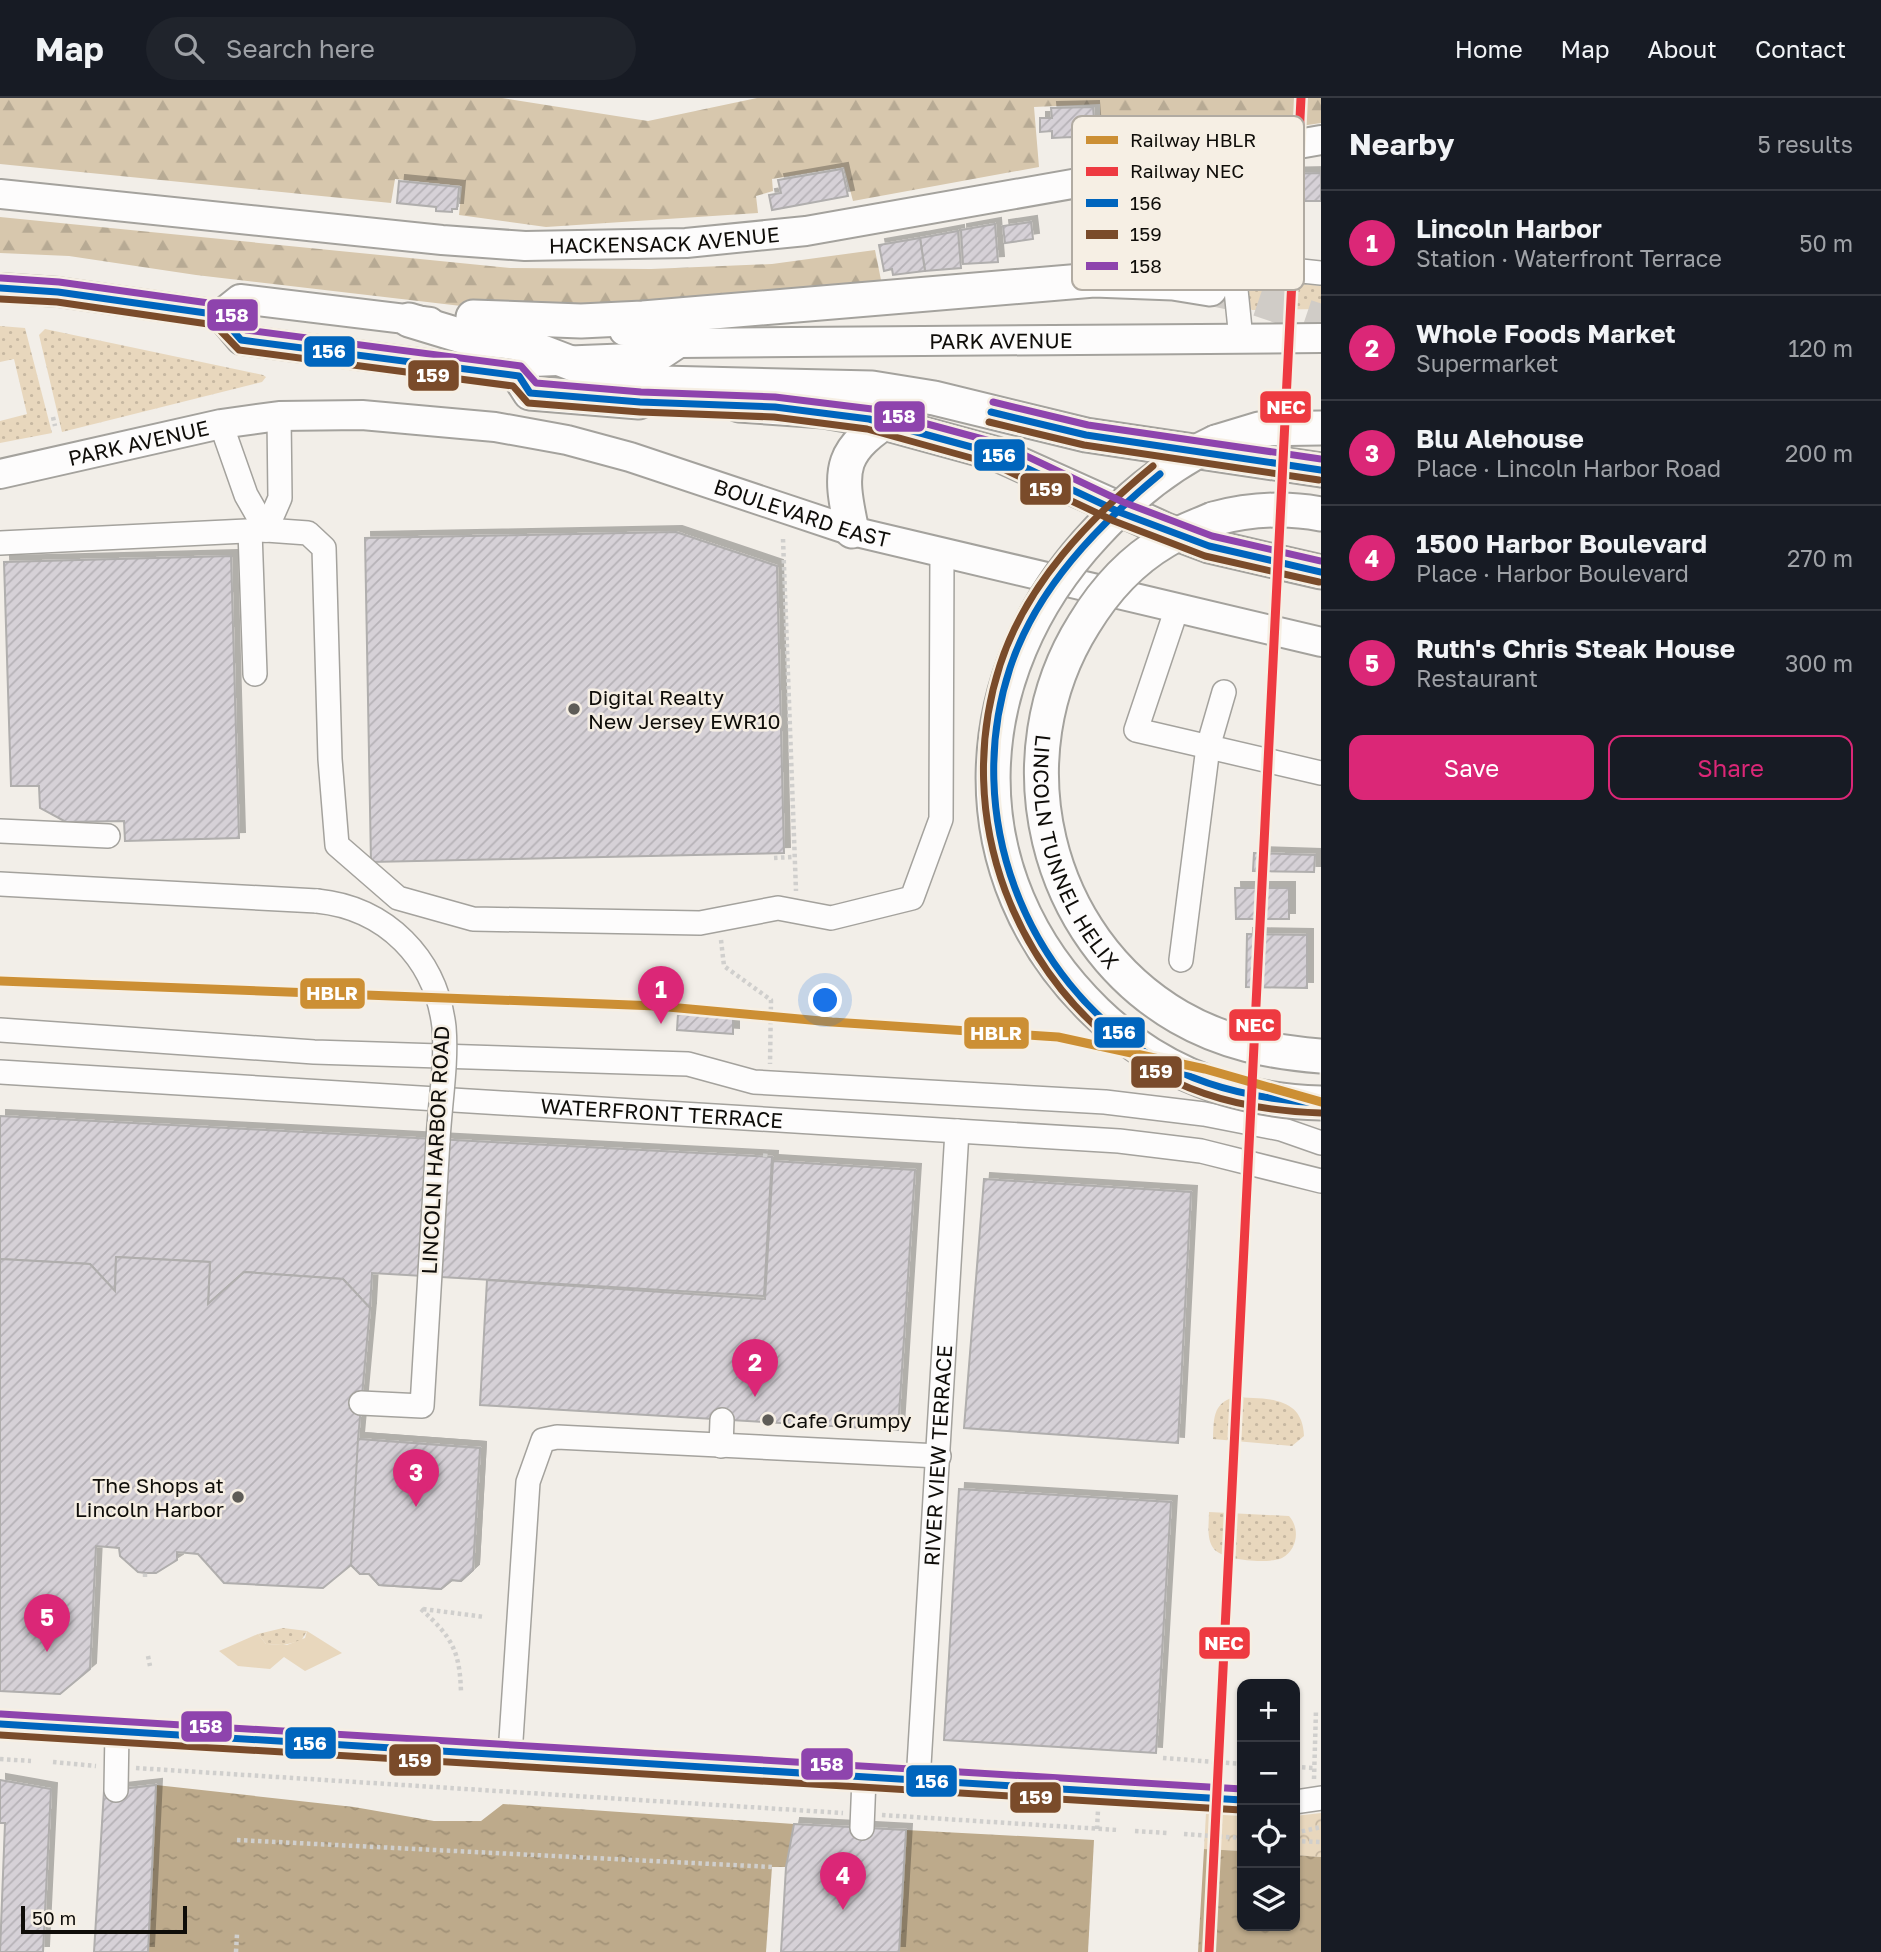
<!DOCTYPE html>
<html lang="en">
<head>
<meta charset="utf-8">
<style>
	:root { --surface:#171b24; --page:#20242c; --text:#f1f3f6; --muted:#9ea1a6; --line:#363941; --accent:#db2777 }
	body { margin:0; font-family:"Golos Text",sans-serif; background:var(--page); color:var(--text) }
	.controls { position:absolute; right:21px; bottom:21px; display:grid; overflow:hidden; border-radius:14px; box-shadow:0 2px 5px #0004 }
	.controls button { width:63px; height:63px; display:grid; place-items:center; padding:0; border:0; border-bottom:2px solid var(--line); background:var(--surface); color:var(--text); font:35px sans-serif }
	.scale { position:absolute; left:21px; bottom:18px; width:166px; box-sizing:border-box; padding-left:7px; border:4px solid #0f0d09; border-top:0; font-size:19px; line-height:24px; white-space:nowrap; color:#0f0d09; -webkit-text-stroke:5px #f6efe4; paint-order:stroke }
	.you { position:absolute; left:826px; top:903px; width:24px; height:24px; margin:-18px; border:5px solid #fff; border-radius:50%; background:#1a73e8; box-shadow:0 0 0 10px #1a73e833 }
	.badge { display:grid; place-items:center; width:46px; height:46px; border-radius:50%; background:var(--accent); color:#fff; font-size:23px; font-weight:700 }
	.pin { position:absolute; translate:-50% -58px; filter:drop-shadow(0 2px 4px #0008) }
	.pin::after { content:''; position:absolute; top:37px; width:24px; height:21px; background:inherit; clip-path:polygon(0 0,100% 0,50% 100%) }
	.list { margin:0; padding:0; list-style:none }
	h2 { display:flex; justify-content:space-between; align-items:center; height:91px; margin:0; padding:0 28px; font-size:30px }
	h2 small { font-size:23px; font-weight:400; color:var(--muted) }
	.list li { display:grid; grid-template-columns:46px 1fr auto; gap:21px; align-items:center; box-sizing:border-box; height:105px; padding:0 28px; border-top:2px solid var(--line) }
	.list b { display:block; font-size:26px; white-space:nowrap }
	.list p { margin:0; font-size:23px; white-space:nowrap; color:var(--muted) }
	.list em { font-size:23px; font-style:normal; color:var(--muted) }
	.actions { display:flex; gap:14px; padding:21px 28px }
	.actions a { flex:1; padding:16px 0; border:2px solid var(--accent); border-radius:14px; text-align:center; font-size:24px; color:var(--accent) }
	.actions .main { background:var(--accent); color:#fff }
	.icon { flex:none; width:38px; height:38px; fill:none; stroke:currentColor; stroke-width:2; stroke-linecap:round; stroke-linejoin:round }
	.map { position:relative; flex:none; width:1321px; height:1854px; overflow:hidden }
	header { display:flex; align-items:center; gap:42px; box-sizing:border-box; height:98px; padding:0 35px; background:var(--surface); border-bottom:2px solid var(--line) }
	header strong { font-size:33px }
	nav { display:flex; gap:38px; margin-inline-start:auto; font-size:24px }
	.search { width:490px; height:63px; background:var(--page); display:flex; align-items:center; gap:18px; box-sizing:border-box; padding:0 24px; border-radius:38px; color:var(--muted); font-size:26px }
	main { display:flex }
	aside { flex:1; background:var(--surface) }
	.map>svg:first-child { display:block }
</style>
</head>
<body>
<header>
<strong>Map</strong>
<div class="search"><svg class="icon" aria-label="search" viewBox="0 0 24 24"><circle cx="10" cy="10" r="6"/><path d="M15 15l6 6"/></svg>Search here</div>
<nav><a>Home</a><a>Map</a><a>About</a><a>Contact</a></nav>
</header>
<main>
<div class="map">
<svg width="1321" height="1854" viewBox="0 0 1321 1854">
	<defs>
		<pattern id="grass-dots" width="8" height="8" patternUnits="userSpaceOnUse" patternTransform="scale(1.75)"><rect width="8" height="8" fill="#e8d7bd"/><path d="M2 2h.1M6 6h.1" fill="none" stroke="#c6b7a1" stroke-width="1.8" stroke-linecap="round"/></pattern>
		<pattern id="forest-firs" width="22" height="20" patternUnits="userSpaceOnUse" patternTransform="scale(1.75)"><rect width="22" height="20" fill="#d7c7ad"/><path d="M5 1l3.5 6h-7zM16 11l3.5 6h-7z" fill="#b7aa94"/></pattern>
		<pattern id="park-crowns" width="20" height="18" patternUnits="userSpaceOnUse" patternTransform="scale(1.75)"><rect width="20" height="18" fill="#e8d7bd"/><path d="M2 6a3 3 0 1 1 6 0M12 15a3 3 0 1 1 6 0" fill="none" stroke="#c6b7a1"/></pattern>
		<pattern id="water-ripples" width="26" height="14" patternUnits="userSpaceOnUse" patternTransform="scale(1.75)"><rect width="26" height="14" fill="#bdaa8b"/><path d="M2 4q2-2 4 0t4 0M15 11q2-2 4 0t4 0" fill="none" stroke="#a19177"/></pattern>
		<pattern id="building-hatch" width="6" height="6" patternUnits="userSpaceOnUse" patternTransform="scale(1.75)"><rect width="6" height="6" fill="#d6d1d7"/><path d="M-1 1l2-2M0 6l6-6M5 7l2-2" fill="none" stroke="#b6b2b7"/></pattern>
		<filter id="shadow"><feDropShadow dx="6" dy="-6" stdDeviation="0" flood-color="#0004"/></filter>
	</defs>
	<rect width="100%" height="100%" fill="#f2eee8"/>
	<g fill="url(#grass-dots)">
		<path d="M1257,181L1321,188V211L1252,212L1248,209L1249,185Z"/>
		<path d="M0,228L25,230L52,335L0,345V323L27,316L14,261L0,264Z"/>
		<path d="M45,231L263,277L266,279L262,284L62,334L39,237Z"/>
		<path d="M1234,1299C1265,1301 1303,1297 1304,1338L1292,1348L1213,1341C1214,1322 1212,1306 1234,1299Z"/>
		<path d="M1209,1414L1289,1418C1300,1430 1298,1451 1282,1460C1269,1466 1224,1463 1214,1451C1206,1441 1209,1426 1209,1414Z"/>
		<path d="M283,1530L307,1533L301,1543L283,1547L266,1546L258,1536Z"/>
	</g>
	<g fill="url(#forest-firs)">
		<path d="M0,0H502L648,23L757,0H1321V25L1101,57L1100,6L1034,9L1039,69L853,103L844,69L772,81L773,93L756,98L758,115L546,129L459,117L462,88L395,81L391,105L0,66Z"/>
		<path d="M0,119L510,170L651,171L772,166L875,152L882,187L566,214L558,204L540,211L504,213L196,177L69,158L0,155Z"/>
	</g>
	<g fill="url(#park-crowns)">
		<path d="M1206,1715L1242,1716V1753L1204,1751Z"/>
		<path d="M1321,1715V1759L1295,1757V1718Z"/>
	</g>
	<path fill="#e8d7bd" d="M307,1533L342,1555L305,1573L284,1559L270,1571L238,1568L219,1553L258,1536L266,1546L287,1547L305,1540Z"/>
	<g fill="url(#water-ripples)">
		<path d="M156,1687L354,1709L434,1723H481L503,1706L794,1726L786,1854H148Z"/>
		<path d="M906,1732L1094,1742L1088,1854H899Z"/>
		<path d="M1204,1751L1242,1753V1828H1295V1757L1321,1759V1854H1198Z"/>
	</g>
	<path fill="#f2eee8" d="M772,1769H786L783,1854H766Z"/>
	<g fill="url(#building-hatch)" stroke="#b0aead" stroke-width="2" filter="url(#shadow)">
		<path d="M1093,9L1097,57L1072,58V39L1052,40V33L1040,34V20H1052L1051,10Z"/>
		<path d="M842,71L848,98L772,112L769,97L781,95L778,82Z"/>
		<path d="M1321,75V103H1276L1277,76Z"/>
		<path d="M399,83L459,89L457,111H452V114L436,113V109L397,105Z"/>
		<path d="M1031,124L1033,141L1005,145L1003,128Z"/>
		<path d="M995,126L998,164L963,166L961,132Z"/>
		<path d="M958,133L961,170L925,173L920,140Z"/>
		<path d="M920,140L925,173L893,177L892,171L884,173L879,147Z"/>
		<path d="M676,434L777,468L784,755L371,764L365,440Z"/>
		<path d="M231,458L239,740L125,743L124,723L66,724L40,710L39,688H11L4,464Z"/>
		<path d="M1254,755L1315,757L1314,774L1253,773Z"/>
		<path d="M1235,790H1289V821H1236Z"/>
		<path d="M1247,836L1307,837V890L1246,889Z"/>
		<path d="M678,916L733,919V936L677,932Z"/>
		<path d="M0,1018L772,1059L764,1198L372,1175L370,1210L343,1181L244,1174L208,1206L210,1164L116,1159L115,1193L90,1166L0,1161Z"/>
		<path d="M773,1063L915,1072L898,1332L480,1307L487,1182L765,1201Z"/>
		<path d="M984,1081L1191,1094L1178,1345L964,1330Z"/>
		<path d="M116,1159L210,1164L208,1206L244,1174L343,1181L370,1210L358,1341L480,1350L473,1472L461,1483L452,1482L441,1491L379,1487L369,1476H360L351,1467L323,1490L224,1485L198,1456L177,1454V1462L156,1475H145L138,1474L120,1458L119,1450L96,1448L90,1571L60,1596L0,1593V1161L90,1166L115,1193Z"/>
		<path d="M358,1341L480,1350L473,1472L461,1483L452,1482L441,1491L379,1487L369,1476H360L351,1467Z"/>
		<path d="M959,1391L1171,1404L1156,1655L944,1642Z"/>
		<path d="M0,1682L51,1691L43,1854H0L5,1725H0Z"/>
		<path d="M156,1687L148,1854H94L104,1693Z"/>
		<path d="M794,1726L906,1732L899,1854H781L786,1769Z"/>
	</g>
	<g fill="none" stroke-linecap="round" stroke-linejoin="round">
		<path stroke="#d0ccc7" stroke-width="33" stroke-dasharray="33 17" stroke-linecap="butt" d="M1210,191L1253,200L1321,223"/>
		<g stroke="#a4a29d" stroke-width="26">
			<g id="minor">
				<path d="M1241,241L1235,182L1242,170L1254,168L1321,175"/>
				<path d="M221,326L246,397L266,432"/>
				<path d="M266,432L280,400L279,318"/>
				<path d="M250,433L255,576"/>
				<path d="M0,445L266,432L308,435L324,450L330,661L337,747L398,800L473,821L700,825L778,810L831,820L912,800L941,721L942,455"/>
				<path d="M1177,510L1136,632L1321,675"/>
				<path d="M0,733L108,738"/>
				<path d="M0,786L317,803"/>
				<path d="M1181,862L1208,649L1224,594"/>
				<path d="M0,932L314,954L688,966L754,984L1105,1004L1204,1016L1281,1031L1321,1045"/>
				<path id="s1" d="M0,974L1119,1043L1201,1053L1321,1083"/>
				<path d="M361,1305L422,1308L438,1042"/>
				<path d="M721,1348L722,1322"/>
				<path d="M0,1626L1242,1702"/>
				<path d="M510,1657L528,1384L543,1342L557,1339L939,1358"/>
				<path id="s2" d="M918,1684L957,1033"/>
				<path d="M116,1692L117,1633"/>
				<path d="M1295,1704L1321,1700"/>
				<path d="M862,1730L864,1680"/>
			</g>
		</g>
		<g stroke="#a4a29d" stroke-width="32">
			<g id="major">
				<path id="s3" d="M0,96L442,142L525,148L686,145L806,133L1321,42"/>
				<path d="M0,190L58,194L220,217L241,242L519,278L532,264L658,259L679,245"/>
				<path d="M220,217L240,201L430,224"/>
				<path id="s4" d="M624,233H658L679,245L1321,240"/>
				<path id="s5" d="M0,376L221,326L279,318L362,317L495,329L567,342L630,359L852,433L1321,544"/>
			</g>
		</g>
		<g stroke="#a4a29d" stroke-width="37">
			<g id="highway">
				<path d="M473,219L581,223L643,220L1094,182L1173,185L1210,191"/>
				<path d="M409,222L465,239L519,245L620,284L872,290L934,300L1086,337L1321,372"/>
				<path d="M519,278L530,295L639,304"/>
				<path d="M739,307L824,313L869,321L997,356L1166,432L1209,448L1321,474"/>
				<path d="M1216,344L1259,331L1321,330"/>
				<path d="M1213,421C1250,411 1284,409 1321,416"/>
				<path d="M852,433C838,368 839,353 897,316"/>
			</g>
		</g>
		<g stroke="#d0cfcd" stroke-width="4.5" stroke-dasharray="3.5 3.5" stroke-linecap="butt">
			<path d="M53,319L55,328"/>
			<path d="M783,441L796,793"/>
			<path d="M774,760L792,759"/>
			<path d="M721,842L724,868L771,902L770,966"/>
			<path d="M765,1059L766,1052"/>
			<path d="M145,1479V1475"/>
			<path d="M421,1511C452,1539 460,1553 461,1595"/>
			<path d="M423,1511L485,1519"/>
			<path d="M148,1558L150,1568"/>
			<path d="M1163,1660L1242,1666"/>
			<path d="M0,1661L31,1663"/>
			<path d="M53,1664L96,1668"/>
			<path d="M1295,1669L1314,1670"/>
			<path d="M136,1670L843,1715"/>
			<path d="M1314,1681L1316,1612"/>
			<path d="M882,1717L1118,1732"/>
			<path d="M1097,1731L1098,1712"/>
			<path d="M1135,1733L1167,1735"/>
			<path d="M1295,1735L1321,1729"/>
			<path d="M1184,1736L1242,1740"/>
			<path d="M237,1742L772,1769"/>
			<path d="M1295,1743L1321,1744"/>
			<path d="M236,1854L237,1836"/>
		</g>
		<use href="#minor" stroke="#fdfcfc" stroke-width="23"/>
		<use href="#major" stroke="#fdfcfc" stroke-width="28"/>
		<use href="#highway" stroke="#fdfcfc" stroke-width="33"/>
		<g stroke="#a4a29d" stroke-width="26" stroke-linecap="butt">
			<path id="minor-bridge" d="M317,803C386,810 436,860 444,929C447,965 440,1005 438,1042"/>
		</g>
		<g stroke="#a4a29d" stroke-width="37" stroke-linecap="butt">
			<g id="highway-bridge">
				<path d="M1216,344C1169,366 1130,398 1095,436C964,576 954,777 1096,914C1158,974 1235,1003 1321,1005"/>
				<path id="s6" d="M1213,421C1197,428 1180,434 1165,443C1131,463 1104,493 1084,526C1001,658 1043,840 1179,919C1224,945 1270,954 1321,958"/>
			</g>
		</g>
		<use href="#minor-bridge" stroke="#fdfcfc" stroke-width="23"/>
		<use href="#highway-bridge" stroke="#fdfcfc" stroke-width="33"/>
		<g stroke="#f6efe4" stroke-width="12">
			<g id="bus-1">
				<path d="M0,190L58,194L220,217L241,242L519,278L530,295L640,304L775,309L869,321L997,356L1119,414L1209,448L1321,474"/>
				<path d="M991,314L1086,337L1321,372"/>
				<path d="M1160,376C1097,428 1036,491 1010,570C962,716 1023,880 1154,960C1204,991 1263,1002 1321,1005"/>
				<path d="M0,1626L1242,1702"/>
			</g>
		</g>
		<g stroke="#f6efe4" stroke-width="12">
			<g id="bus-2">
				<path d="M0,201L57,204L215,227L239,252L513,288L528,305L640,314L774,319L867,331L993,366L1114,423L1205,458L1319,484"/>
				<path d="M989,324L1084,347L1319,382"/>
				<path d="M1153,368C1089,421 1026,486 1000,567C951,719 1014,884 1148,969C1199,1001 1261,1013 1321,1015"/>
				<path d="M0,1637L1241,1712"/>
			</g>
		</g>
		<g stroke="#f6efe4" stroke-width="12">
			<g id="bus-3">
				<path d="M1,180L59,184L223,207L246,232L521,268L536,285L641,294L775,299L872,311L1001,346L1123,404L1212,438L1321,463"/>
				<path d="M993,304L1088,327L1321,361"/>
				<path d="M1,1616L1242,1691"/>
			</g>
		</g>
		<use href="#bus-1" stroke="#0065bd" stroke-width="7"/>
		<use href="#bus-2" stroke="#7a4b2a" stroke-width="7"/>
		<use href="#bus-3" stroke="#8e44ad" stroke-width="7"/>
		<g stroke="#f6efe4" stroke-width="14">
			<path id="rail-1" d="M0,883L657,908L832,924L1058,939L1205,971L1321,1004"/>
		</g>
		<g stroke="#f6efe4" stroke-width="14">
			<path id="rail-2" d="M1209,1854L1301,0"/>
		</g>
		<use href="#rail-1" stroke="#cc8f34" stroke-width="9"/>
		<use href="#rail-2" stroke="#ee3a41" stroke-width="9"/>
	</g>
	<g fill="#5e5c57" stroke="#f6efe4" stroke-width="2.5">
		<circle cx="574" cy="611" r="7"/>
		<circle cx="768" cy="1322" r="7"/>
		<circle cx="238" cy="1399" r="7"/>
	</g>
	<g text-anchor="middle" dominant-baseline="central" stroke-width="5" stroke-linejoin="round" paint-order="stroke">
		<g font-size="21" fill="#0f0d09" stroke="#f6efe4">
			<text stroke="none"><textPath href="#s3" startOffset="667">HACKENSACK AVENUE</textPath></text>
			<text stroke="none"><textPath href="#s4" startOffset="380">PARK AVENUE</textPath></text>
			<text stroke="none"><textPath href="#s5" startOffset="142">PARK AVENUE</textPath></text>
			<text stroke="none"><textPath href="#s5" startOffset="821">BOULEVARD EAST</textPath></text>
			<text stroke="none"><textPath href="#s6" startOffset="413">LINCOLN TUNNEL HELIX</textPath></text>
			<text stroke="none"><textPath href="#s1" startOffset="663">WATERFRONT TERRACE</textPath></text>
			<text transform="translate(435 1052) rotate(-87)">LINCOLN HARBOR ROAD</text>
			<text stroke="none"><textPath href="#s2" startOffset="327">RIVER VIEW TERRACE</textPath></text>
		</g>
		<g font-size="21" fill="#0f0d09" stroke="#f6efe4" text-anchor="start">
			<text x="588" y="599">Digital Realty<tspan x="588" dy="24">New Jersey EWR10</tspan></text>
			<text x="782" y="1322">Cafe Grumpy</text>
			<text x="224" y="1387" text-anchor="end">The Shops at<tspan x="224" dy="24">Lincoln Harbor</tspan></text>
		</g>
	</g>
	<rect x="1072" y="18" width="232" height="174" rx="10" fill="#f6efe4" stroke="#b1aba2" stroke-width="2"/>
	<rect x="1086" y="38" width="32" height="8" fill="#cc8f34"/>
	<rect x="1086" y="69" width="32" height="9" fill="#ee3a41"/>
	<rect x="1086" y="101" width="32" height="8" fill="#0065bd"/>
	<rect x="1086" y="132" width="32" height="9" fill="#7a4b2a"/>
	<rect x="1086" y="164" width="32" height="8" fill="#8e44ad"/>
	<g font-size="19" fill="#0f0d09">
		<text x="1130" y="49">Railway HBLR</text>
		<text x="1130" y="80">Railway NEC</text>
		<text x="1130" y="112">156</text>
		<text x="1130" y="143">159</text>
		<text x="1130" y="175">158</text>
	</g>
	<g stroke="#f6efe4" stroke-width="2.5">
		<rect x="206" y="200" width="53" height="34" rx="7" fill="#8e44ad"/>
		<rect x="303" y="237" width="53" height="33" rx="7" fill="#0065bd"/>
		<rect x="407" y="261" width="53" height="33" rx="7" fill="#7a4b2a"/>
		<rect x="1259" y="292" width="53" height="34" rx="7" fill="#ee3a41"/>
		<rect x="873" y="302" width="53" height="33" rx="7" fill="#8e44ad"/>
		<rect x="973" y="340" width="53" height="34" rx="7" fill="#0065bd"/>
		<rect x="1019" y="374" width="53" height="34" rx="7" fill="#7a4b2a"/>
		<rect x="299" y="879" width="67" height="33" rx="7" fill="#cc8f34"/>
		<rect x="1228" y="910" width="54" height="34" rx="7" fill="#ee3a41"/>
		<rect x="1093" y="918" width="53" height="33" rx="7" fill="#0065bd"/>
		<rect x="963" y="918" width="67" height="34" rx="7" fill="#cc8f34"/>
		<rect x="1130" y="957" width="53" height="34" rx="7" fill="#7a4b2a"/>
		<rect x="1198" y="1528" width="53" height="34" rx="7" fill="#ee3a41"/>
		<rect x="180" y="1612" width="53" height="33" rx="7" fill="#8e44ad"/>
		<rect x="284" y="1628" width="53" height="34" rx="7" fill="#0065bd"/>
		<rect x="388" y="1645" width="54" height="34" rx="7" fill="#7a4b2a"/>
		<rect x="800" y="1649" width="54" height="34" rx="7" fill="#8e44ad"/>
		<rect x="905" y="1666" width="53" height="34" rx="7" fill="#0065bd"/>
		<rect x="1009" y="1683" width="53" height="33" rx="7" fill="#7a4b2a"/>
	</g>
	<g font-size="19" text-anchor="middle" font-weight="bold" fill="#fff">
		<text x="232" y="224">158</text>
		<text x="329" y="260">156</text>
		<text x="433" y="284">159</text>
		<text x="1286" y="316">NEC</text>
		<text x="899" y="325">158</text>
		<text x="999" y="364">156</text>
		<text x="1046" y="398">159</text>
		<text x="332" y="902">HBLR</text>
		<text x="1255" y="934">NEC</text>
		<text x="1119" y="941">156</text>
		<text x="996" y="942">HBLR</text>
		<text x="1156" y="980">159</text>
		<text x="1224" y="1552">NEC</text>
		<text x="206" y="1635">158</text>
		<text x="310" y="1652">156</text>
		<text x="415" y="1669">159</text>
		<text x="827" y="1673">158</text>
		<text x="932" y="1690">156</text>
		<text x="1036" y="1706">159</text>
	</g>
</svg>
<div class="controls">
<button>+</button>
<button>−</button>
<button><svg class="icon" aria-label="locate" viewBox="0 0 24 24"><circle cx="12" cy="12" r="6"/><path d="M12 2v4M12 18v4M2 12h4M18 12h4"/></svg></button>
<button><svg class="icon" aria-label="layers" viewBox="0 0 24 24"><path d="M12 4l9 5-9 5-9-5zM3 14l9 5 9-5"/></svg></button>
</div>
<div class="scale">50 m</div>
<div class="you"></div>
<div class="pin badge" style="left:661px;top:926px">1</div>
<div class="pin badge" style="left:755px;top:1299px">2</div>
<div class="pin badge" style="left:416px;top:1409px">3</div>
<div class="pin badge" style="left:843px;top:1812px">4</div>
<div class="pin badge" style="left:47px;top:1554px">5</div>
</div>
<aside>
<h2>Nearby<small>5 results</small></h2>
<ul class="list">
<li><span class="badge">1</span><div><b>Lincoln Harbor</b><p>Station · Waterfront Terrace</p></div><em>50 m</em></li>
<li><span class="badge">2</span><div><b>Whole Foods Market</b><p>Supermarket</p></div><em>120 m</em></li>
<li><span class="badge">3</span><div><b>Blu Alehouse</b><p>Place · Lincoln Harbor Road</p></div><em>200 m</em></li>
<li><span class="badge">4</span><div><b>1500 Harbor Boulevard</b><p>Place · Harbor Boulevard</p></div><em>270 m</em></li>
<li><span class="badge">5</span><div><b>Ruth's Chris Steak House</b><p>Restaurant</p></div><em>300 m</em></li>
</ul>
<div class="actions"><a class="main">Save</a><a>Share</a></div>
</aside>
</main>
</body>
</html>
